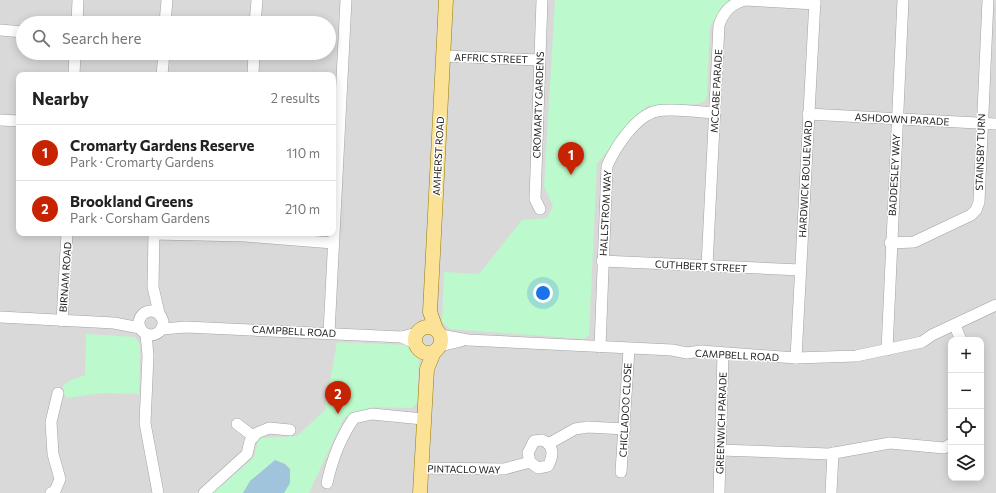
<!DOCTYPE html>
<html lang="en">
<head>
<meta charset="utf-8">
<style>
	:root { --surface:#fff; --page:#f2f2f2; --text:#222; --muted:#767676; --line:#e0e0e0; --accent:#c72300 }
	body { margin:0; font-family:Commissioner,sans-serif; background:var(--page); color:var(--text) }
	.controls { position:absolute; right:12px; bottom:12px; display:grid; overflow:hidden; border-radius:8px; box-shadow:0 2px 10px #0003 }
	.controls button { width:36px; height:36px; display:grid; place-items:center; padding:0; border:0; border-bottom:1px solid var(--line); background:var(--surface); color:var(--text); font:20px sans-serif }
	.you { position:absolute; left:543px; top:293px; width:14px; height:14px; margin:-10px; border:3px solid #fff; border-radius:50%; background:#1a73e8; box-shadow:0 0 0 6px #1a73e833 }
	.badge { display:grid; place-items:center; width:26px; height:26px; border-radius:50%; background:var(--accent); color:#fff; font-size:13px; font-weight:700 }
	.pin { position:absolute; translate:-50% -33px; filter:drop-shadow(0 1px 2px #0008) }
	.pin::after { content:''; position:absolute; top:21px; width:14px; height:12px; background:inherit; clip-path:polygon(0 0,100% 0,50% 100%) }
	.list { margin:0; padding:0; list-style:none }
	h2 { display:flex; justify-content:space-between; align-items:center; height:52px; margin:0; padding:0 16px; font-size:17px }
	h2 small { font-size:13px; font-weight:400; color:var(--muted) }
	.list li { display:grid; grid-template-columns:26px 1fr auto; gap:12px; align-items:center; box-sizing:border-box; height:56px; padding:0 16px; border-top:1px solid var(--line) }
	.list b { display:block; font-size:15px; white-space:nowrap }
	.list p { margin:0; font-size:13px; white-space:nowrap; color:var(--muted) }
	.list em { font-size:13px; font-style:normal; color:var(--muted) }
	.icon { flex:none; width:22px; height:22px; fill:none; stroke:currentColor; stroke-width:2; stroke-linecap:round; stroke-linejoin:round }
	.map { position:relative; flex:none; width:996px; height:493px; overflow:hidden }
	.search { position:absolute; background:var(--surface); box-shadow:0 2px 10px #0003; left:16px; top:16px; width:320px; height:44px; display:flex; align-items:center; gap:10px; box-sizing:border-box; padding:0 14px; border-radius:22px; color:var(--muted); font-size:15px }
	.panel { position:absolute; background:var(--surface); box-shadow:0 2px 10px #0003; left:16px; top:72px; width:320px; height:164px; border-radius:8px }
	.map>svg:first-child { display:block }
</style>
</head>
<body>
<div class="map">
<svg width="996" height="493" viewBox="0 0 996 493">
	<rect width="100%" height="100%" fill="#edebe1"/>
	<path fill="#dad9d9" fill-rule="evenodd" d="M0,0H996V493H0ZM23,23H329V53H23ZM19,75H333V233H19ZM951,340H981V478H951Z"/>
	<g fill="#bcf9cc">
		<path d="M555,0H731L722,6L710,27L707,96L705,101L699,104L647,106L631,122L597,164L589,335L584,339L450,329L442,322L444,272L479,274L522,220L547,218L553,206L544,186Z"/>
		<path d="M86,334L135,337L140,345L139,394L103,393L66,398L62,387L69,381L85,375Z"/>
		<path d="M337,342L406,345L414,351L419,360L417,403L412,408L372,407L344,418L309,493H213L254,457L259,438L297,436L325,410Z"/>
	</g>
	<path fill="#a0c4dc" d="M275,460L285,464L290,469V483L284,493H243L250,481Z"/>
	<g fill="none" stroke-linecap="round" stroke-linejoin="round">
		<g stroke="#a3a3a3" stroke-width="12">
			<g id="minor">
				<path d="M77,23L78,0"/>
				<path d="M165,23L167,0"/>
				<path d="M255,23L257,0"/>
				<path d="M0,30L23,32"/>
				<path d="M443,56L539,60"/>
				<path d="M74,75L75,53"/>
				<path d="M162,75L164,53"/>
				<path d="M253,75L254,53"/>
				<path d="M808,114L996,124"/>
				<path d="M0,120L19,121"/>
				<path d="M540,209L535,199L542,0"/>
				<path d="M154,233L153,287L159,313"/>
				<path d="M154,234L245,236L333,243"/>
				<path d="M890,243L914,242L971,215L976,210L979,202L988,0"/>
				<path d="M602,261L800,270"/>
				<path d="M707,266L719,25C724,11 731,4 745,0L815,4"/>
				<circle cx="151" cy="323" r="12"/>
				<path d="M0,317L114,323L140,328"/>
				<path d="M62,321L67,233"/>
				<path d="M955,326L961,340"/>
				<path d="M162,329L186,327L402,337L417,333"/>
				<path d="M329,333L346,0"/>
				<path d="M146,334L148,356L145,423L158,493"/>
				<path d="M440,335L468,340L672,350L687,353L701,351L796,358L856,356L922,342L932,335L996,305"/>
				<path d="M402,337L416,344"/>
				<path d="M440,346L461,341"/>
				<path d="M600,347L607,166C615,148 636,115 657,111C673,108 698,112 715,113"/>
				<path d="M887,350L903,0"/>
				<path d="M796,358L815,0"/>
				<path d="M237,424L253,436"/>
				<path d="M542,440C554,445 554,455 548,466L538,468L530,462L528,453L534,441Z"/>
				<path d="M550,443L575,429L588,427L625,429"/>
				<path d="M720,450L829,454L890,443L944,448L951,444"/>
				<path d="M421,468L504,469L530,462"/>
				<path d="M621,472L629,349"/>
				<path d="M327,483C332,460 340,438 354,418L372,414L423,419"/>
				<path d="M51,493L55,491L60,479L53,454L51,422L58,393"/>
				<path d="M204,493L247,454L250,441L257,433L269,428L290,430"/>
				<path d="M719,493L723,354"/>
				<path d="M831,493L833,453"/>
			</g>
		</g>
		<g stroke="#937c00" stroke-width="15">
			<g id="major">
				<circle cx="428" cy="340" r="13"/>
				<path d="M436,329L430,312L446,0"/>
				<path d="M420,493L427,369L434,352"/>
			</g>
		</g>
		<use href="#minor" stroke="#fff" stroke-width="11"/>
		<use href="#major" stroke="#fce297" stroke-width="14"/>
	</g>
	<g text-anchor="middle" dominant-baseline="central" stroke-width="3" stroke-linejoin="round" paint-order="stroke">
		<g font-size="10" fill="#1c1c1c" stroke="#fff">
			<text transform="translate(491 58) rotate(2)">AFFRIC STREET</text>
			<text transform="translate(716 91) rotate(-87)">MCCABE PARADE</text>
			<text transform="translate(538 105) rotate(-88)">CROMARTY GARDENS</text>
			<text transform="translate(902 119) rotate(3)">ASHDOWN PARADE</text>
			<text transform="translate(980 152) rotate(-88)">STAINSBY TURN</text>
			<text transform="translate(438 156) rotate(-87)">AMHERST ROAD</text>
			<text transform="translate(894 175) rotate(-87)">BADDESLEY WAY</text>
			<text transform="translate(805 179) rotate(-87)">HARDWICK BOULEVARD</text>
			<text transform="translate(605 213) rotate(-87)">HALLSTROM WAY</text>
			<text transform="translate(701 266) rotate(3)">CUTHBERT STREET</text>
			<text transform="translate(65 277) rotate(-86)">BIRNAM ROAD</text>
			<text transform="translate(294 331) rotate(3)">CAMPBELL ROAD</text>
			<text transform="translate(737 355) rotate(3)">CAMPBELL ROAD</text>
			<text transform="translate(625 410) rotate(-87)">CHICLADOO CLOSE</text>
			<text transform="translate(721 423) rotate(-88)">GREENWICH PARADE</text>
			<text transform="translate(464 469) rotate(1)">PINTACLO WAY</text>
		</g>
	</g>
</svg>
<div class="controls">
<button>+</button>
<button>−</button>
<button><svg class="icon" aria-label="locate" viewBox="0 0 24 24"><circle cx="12" cy="12" r="6"/><path d="M12 2v4M12 18v4M2 12h4M18 12h4"/></svg></button>
<button><svg class="icon" aria-label="layers" viewBox="0 0 24 24"><path d="M12 4l9 5-9 5-9-5zM3 14l9 5 9-5"/></svg></button>
</div>
<div class="you"></div>
<div class="pin badge" style="left:571px;top:175px">1</div>
<div class="pin badge" style="left:338px;top:414px">2</div>
<div class="search"><svg class="icon" aria-label="search" viewBox="0 0 24 24"><circle cx="10" cy="10" r="6"/><path d="M15 15l6 6"/></svg>Search here</div>
<section class="panel">
<h2>Nearby<small>2 results</small></h2>
<ul class="list">
<li><span class="badge">1</span><div><b>Cromarty Gardens Reserve</b><p>Park · Cromarty Gardens</p></div><em>110 m</em></li>
<li><span class="badge">2</span><div><b>Brookland Greens</b><p>Park · Corsham Gardens</p></div><em>210 m</em></li>
</ul>
</section>
</div>
</body>
</html>
